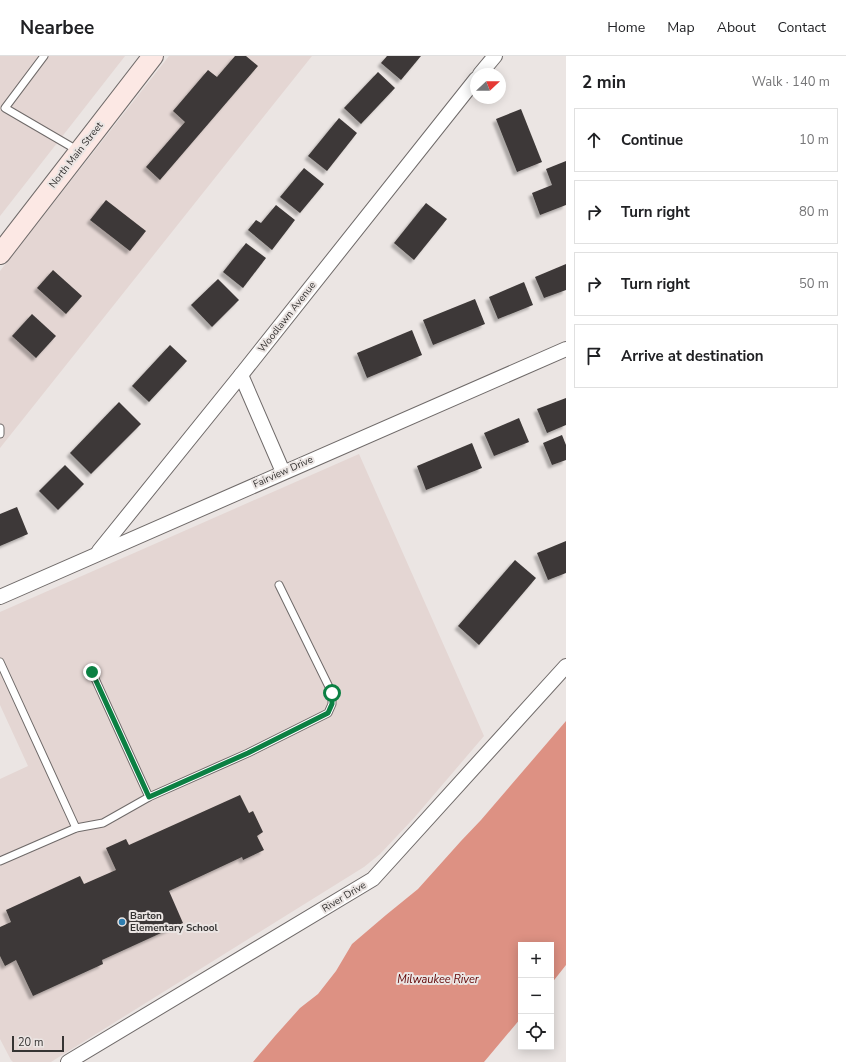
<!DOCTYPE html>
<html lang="en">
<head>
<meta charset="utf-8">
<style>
	:root { --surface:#fff; --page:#f6f6f6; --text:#202124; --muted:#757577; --line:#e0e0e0 }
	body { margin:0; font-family:"Nunito Sans",sans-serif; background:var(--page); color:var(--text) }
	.controls { position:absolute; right:12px; bottom:12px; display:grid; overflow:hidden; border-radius:0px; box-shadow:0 2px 10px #0003 }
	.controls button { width:36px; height:36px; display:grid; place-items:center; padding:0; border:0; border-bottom:1px solid var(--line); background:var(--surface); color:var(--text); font:20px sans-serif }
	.compass { position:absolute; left:470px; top:12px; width:36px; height:36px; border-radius:50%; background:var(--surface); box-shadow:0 2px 10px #0003; rotate:68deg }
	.scale { position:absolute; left:12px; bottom:10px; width:52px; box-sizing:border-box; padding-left:4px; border:2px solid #363433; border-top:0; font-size:11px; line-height:14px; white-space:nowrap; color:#363433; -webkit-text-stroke:3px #ebe5e3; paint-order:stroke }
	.stop { position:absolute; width:12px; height:12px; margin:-9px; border:3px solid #0b8043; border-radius:50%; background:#fff }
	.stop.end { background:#0b8043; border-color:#fff; box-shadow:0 1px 4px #0008 }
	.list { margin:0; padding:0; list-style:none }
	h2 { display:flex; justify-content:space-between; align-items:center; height:52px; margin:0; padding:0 16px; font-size:17px }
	h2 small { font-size:13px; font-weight:400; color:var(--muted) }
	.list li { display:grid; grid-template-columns:26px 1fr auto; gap:12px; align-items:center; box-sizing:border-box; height:64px; margin:0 8px 8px; padding:0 8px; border:1px solid var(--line); border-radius:0px }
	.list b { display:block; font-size:15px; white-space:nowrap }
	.list em { font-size:13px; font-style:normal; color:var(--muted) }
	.icon { flex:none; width:22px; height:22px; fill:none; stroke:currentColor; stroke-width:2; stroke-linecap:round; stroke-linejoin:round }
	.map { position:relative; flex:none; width:566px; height:1006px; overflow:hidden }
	header { display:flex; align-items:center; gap:24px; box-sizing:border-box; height:56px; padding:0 20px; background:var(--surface); border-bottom:1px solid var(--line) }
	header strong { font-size:19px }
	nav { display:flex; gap:22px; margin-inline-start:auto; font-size:14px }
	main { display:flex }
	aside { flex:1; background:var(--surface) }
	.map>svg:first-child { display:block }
</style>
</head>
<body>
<header>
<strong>Nearbee</strong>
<nav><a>Home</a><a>Map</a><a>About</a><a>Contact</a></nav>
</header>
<main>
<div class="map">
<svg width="566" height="1006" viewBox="0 0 566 1006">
	<defs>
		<filter id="shadow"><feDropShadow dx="-3.5" dy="3.5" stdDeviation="1" flood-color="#0004"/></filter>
	</defs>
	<rect width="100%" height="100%" fill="#ebe5e3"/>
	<g fill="#e4d6d3">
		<path d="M0,0H125L0,160Z"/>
		<path d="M169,0H312L0,392V215Z"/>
		<path d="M359,398L484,680L414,762L380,798L364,811L51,1006H13L11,1004L0,983V723L28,710L0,649V556Z"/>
	</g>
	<path fill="#dd9183" d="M566,665V909L551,928V889H521V962L484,1006H253L275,980L300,952L318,938L336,915L352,888L386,859L418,833L461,785L481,764Z"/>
	<g fill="#3d3837" filter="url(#shadow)">
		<path d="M235,0H246L258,10L160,124L146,111L185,66L173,55L208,14L217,21Z"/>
		<path d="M387,0H421L401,24L381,7Z"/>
		<path d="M378,16L395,32L361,68L344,52Z"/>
		<path d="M521,53L542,106L517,116L496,63Z"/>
		<path d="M339,62L357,77L327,115L308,100Z"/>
		<path d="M566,105V149L540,159L532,137L552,129L546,113Z"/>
		<path d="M304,112L324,128L300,157L280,141Z"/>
		<path d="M106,144L146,175L130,195L90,164Z"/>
		<path d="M426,147L447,163L414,204L394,187Z"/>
		<path d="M276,149L295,164L272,194L248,174L256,164L261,167Z"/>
		<path d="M246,187L266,202L243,232L223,216Z"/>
		<path d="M566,208V234L544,242L535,221Z"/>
		<path d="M53,214L82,240L66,258L37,232Z"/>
		<path d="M218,223L239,244L212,271L191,249Z"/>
		<path d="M524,226L533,249L498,263L489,241Z"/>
		<path d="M475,243L485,268L433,289L423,264Z"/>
		<path d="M32,258L56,280L36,302L12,280Z"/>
		<path d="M412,274L422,299L367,322L357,297Z"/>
		<path d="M170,289L187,305L149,346L132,330Z"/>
		<path d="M566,342V369L547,377L537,353Z"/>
		<path d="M119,346L141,368L91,418L70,397Z"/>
		<path d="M519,362L529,386L494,400L484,377Z"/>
		<path d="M562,379L566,389V404L552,409L543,387Z"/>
		<path d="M472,387L482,412L426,434L417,410Z"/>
		<path d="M65,409L84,428L58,454L39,435Z"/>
		<path d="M17,451L28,478L0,490V458Z"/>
		<path d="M566,485V517L548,524L537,497Z"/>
		<path d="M515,504L536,522L479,589L458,570Z"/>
		<path d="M240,739L249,757L253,755L263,776L257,780L264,794L243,804L242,801L169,835L183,867L102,904L103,908L33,940L16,904L5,910L0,900V871L11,866L6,854L80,820L84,828L116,814L106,792L126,783L129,789Z"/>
	</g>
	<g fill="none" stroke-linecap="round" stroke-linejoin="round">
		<g stroke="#6f6a69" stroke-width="9">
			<g id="lane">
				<path d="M44,0L5,52L77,94"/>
				<path d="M0,372V378"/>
				<path d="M0,606L76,772"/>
				<path d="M92,616L149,741"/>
				<path d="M0,805L76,772L103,767L149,741L248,697L328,657L332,648V637L279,529"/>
			</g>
		</g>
		<g stroke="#6f6a69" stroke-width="16">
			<g id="street">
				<path d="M480,18L495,0"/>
				<path d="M241,319L283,416"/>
				<path d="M99,495L241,319L476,23"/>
				<path d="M0,541L566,293"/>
				<path d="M68,1006L373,823L566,610"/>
			</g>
		</g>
		<g stroke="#6f6a69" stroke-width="22">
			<path id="secondary" d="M0,198L153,0"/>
		</g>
		<use href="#lane" stroke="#fff" stroke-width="7"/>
		<use href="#street" stroke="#fff" stroke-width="14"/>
		<use href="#secondary" stroke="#fce8e4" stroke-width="20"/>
	</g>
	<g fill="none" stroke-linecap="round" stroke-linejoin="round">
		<path stroke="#0b8043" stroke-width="5" d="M92,616L149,741L248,697L328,657L332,648V637"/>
	</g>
	<circle fill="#2e7daf" stroke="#ebe5e3" stroke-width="1.5" cx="122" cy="866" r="4"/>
	<g text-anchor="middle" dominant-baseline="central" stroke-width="4" stroke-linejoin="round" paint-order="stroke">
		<g font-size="10" fill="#363433" stroke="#ebe5e3">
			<text transform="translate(76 99) rotate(-52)">North Main Street</text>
			<text transform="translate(287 261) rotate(-52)">Woodlawn Avenue</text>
			<text transform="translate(283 416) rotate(-24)">Fairview Drive</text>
			<text transform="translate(344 841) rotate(-31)">River Drive</text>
		</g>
		<g font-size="10" font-weight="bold" fill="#363433" stroke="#ebe5e3" text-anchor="start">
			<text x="130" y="860">Barton<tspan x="130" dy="12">Elementary School</tspan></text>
		</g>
		<g font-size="11" font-style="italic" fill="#5e0000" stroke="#ebe5e3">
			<text x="438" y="923">Milwaukee River</text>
		</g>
	</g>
</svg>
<div class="controls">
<button>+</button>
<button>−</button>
<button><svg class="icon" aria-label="locate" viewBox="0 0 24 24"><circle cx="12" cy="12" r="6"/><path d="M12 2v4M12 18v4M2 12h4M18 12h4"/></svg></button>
</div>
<svg class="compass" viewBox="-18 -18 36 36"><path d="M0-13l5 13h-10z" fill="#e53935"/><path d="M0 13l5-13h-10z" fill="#757577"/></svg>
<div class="scale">20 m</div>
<div class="stop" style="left:332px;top:637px"></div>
<div class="stop end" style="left:92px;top:616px"></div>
</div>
<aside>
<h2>2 min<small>Walk · 140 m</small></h2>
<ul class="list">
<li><svg class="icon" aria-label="ahead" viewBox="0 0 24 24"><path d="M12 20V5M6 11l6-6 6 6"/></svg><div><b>Continue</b></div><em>10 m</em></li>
<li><svg class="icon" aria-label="right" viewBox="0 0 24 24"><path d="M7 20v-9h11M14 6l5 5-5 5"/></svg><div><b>Turn right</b></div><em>80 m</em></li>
<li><svg class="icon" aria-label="right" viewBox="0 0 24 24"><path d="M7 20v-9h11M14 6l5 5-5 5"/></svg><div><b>Turn right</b></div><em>50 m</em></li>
<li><svg class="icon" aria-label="arrive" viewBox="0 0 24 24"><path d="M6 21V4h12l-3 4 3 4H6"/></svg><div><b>Arrive at destination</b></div></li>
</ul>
</aside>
</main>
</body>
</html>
